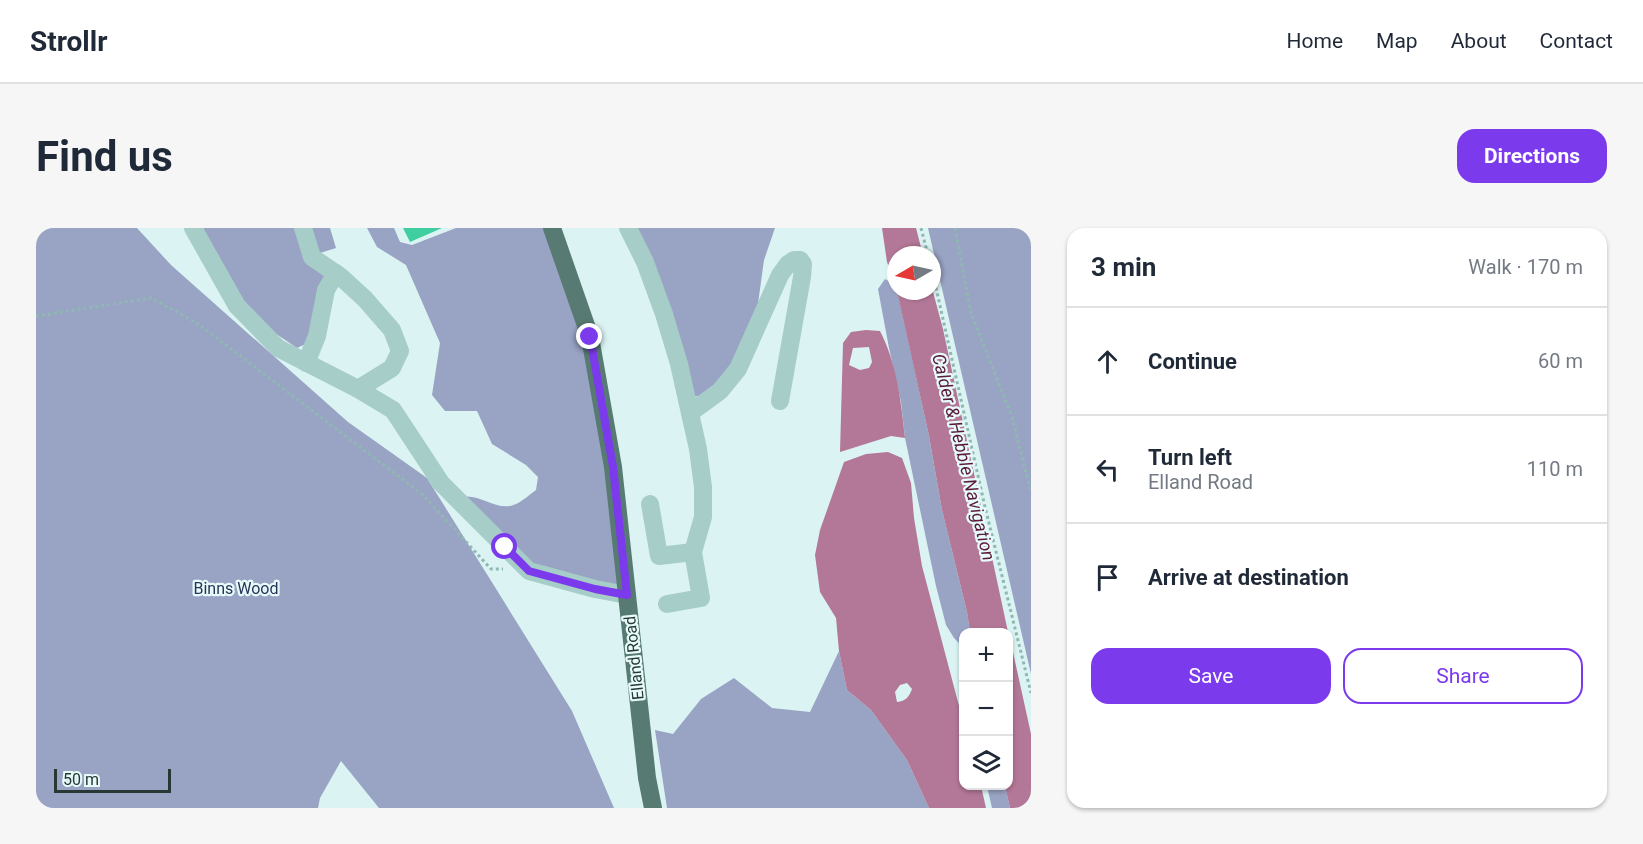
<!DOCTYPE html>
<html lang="en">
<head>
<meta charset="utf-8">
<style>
	:root { --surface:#fff; --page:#f6f6f7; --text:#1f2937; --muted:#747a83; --line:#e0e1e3; --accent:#7c3aed }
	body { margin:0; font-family:Roboto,sans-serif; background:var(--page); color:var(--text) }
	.controls { position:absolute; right:18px; bottom:18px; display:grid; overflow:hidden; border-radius:12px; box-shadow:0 2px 4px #0004 }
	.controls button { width:54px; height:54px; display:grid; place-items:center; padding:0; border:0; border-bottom:2px solid var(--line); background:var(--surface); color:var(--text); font:30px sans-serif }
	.compass { position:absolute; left:851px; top:18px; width:54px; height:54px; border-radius:50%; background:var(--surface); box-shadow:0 2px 4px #0004; rotate:261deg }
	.scale { position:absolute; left:18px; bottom:15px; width:117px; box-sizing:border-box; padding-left:6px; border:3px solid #273834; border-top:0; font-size:16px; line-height:21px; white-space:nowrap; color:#273834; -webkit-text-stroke:4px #e7fbfa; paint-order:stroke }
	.stop { position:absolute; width:18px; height:18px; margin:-14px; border:4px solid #7c3aed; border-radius:50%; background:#fff }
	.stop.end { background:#7c3aed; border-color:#fff; box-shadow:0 2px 6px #0008 }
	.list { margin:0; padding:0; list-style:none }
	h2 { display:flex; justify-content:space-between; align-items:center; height:78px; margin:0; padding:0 24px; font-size:26px }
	h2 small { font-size:20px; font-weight:400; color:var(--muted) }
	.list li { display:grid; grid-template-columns:39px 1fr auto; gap:18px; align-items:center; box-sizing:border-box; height:108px; padding:0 24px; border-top:2px solid var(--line) }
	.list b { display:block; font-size:22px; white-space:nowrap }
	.list p { margin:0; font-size:20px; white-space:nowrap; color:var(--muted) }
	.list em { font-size:20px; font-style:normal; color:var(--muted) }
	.actions { display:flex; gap:12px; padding:18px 24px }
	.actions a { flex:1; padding:14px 0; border:2px solid var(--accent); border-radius:18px; text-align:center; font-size:21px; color:var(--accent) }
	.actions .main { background:var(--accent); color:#fff }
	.icon { flex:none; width:33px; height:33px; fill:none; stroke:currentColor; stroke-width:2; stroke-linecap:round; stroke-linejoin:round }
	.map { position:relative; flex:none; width:995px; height:580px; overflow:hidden; border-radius:18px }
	header { display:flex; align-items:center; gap:36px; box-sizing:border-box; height:84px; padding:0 30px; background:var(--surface); border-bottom:2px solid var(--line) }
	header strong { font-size:28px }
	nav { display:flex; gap:33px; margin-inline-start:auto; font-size:21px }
	.intro { display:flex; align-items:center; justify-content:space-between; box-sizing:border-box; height:144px; padding:0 36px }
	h1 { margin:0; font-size:42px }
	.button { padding:15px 27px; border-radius:18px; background:var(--accent); color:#fff; font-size:21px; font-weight:700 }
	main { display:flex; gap:36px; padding:0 36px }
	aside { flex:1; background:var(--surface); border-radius:18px; box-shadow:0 2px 4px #0004 }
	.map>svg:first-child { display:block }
</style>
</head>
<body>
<header>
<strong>Strollr</strong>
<nav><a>Home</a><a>Map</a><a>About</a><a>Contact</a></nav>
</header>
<div class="intro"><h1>Find us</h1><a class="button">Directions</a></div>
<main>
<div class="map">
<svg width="995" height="580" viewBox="0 0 995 580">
	<rect width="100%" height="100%" fill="#dbf4f3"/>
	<g fill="#99a3c4">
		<path d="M0,0H101L135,37L312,194L391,250L536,483L578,580H343L305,533L284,570L282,580H0Z"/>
		<path d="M167,0H262L291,45L276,113L261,120L230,99L197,60Z"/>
		<path d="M272,0H294L300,20L281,26Z"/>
		<path d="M331,0H358L364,14L376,17L420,0H507L549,110L572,240L584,356L551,365L493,333L425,269C446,265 461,285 480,276C487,273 494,266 500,262L502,249L490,237L456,216L441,183H409L396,167L404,115L370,37L341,19Z"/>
		<path d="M599,0H739L728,32L721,83L696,135L678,158L663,168L657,169Z"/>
		<path d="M892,0H995V446Z"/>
		<path d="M849,51L860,57L893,208L906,282L931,384L934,404H927V419L918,410L910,397L900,358L869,210L865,174L853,120L842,61Z"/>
		<path d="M803,423L811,462L835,482L871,532L893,580H631L619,502L637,506L665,471L698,450L736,480L774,484Z"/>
		<path d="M951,558H969L974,580H956Z"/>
	</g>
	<g fill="#b37797" fill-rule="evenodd">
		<path d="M846,0H880L887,27H860V57L851,34Z"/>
		<path d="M896,60L907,101L972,404H934L931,384L906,282L893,208L861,63H896Z"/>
		<path d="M830,102L844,103C861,136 865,174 869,210L855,208L804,224L807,115L815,104ZM833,119L836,134L833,140L824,142L813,137L817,120Z"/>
		<path d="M852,224L866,230L875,255L878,290L886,338L927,493V558H945L950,580H893L871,532L835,482L811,462L803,423L800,390L784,364L779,327L784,302L808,234L830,226ZM871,455L876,461C873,469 870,473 861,474L859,464L864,457Z"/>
		<path d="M973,406L995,506V580H974L969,558H972Z"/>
	</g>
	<path fill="#3ece9f" d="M367,0H406L374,14Z"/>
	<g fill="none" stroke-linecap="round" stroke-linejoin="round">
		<g stroke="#90b8b3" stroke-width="3" stroke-dasharray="3 3" stroke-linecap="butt">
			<path d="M885,0L892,27"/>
			<path d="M919,0L935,85L976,189L995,264"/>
			<path d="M896,42L949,279L995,465"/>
			<path d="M0,88L115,70L161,95L366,251L387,267L455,341H467"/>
			<path d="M0,573L2,580"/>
		</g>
		<g stroke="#a6cdc8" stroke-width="18">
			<path d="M157,0L201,78L242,120L322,161L357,182L405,255L493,343L559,361L591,367"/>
			<path d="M267,0L276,29L305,49L329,71L356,102L364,123L356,140L322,161"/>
			<path d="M592,0L609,34L628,86L643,136L662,221L667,259V289L657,324L665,370L631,376"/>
			<path d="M270,135L281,108L290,62L300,45"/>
			<path d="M654,185L684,163L702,141L744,47L752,36L758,32H764L767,36L766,49L744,173"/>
			<path d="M614,276L623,328L657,324"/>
		</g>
		<path stroke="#577b73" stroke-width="18" d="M516,0L554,109L577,239L611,550L617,580"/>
	</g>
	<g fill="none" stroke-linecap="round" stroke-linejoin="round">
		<path stroke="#7c3aed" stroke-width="8" d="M469,319L493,343L559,361L591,367L577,239L554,109"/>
	</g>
	<g text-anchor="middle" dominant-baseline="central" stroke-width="4.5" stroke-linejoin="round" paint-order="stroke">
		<g font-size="16" fill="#293358" stroke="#e7fbfa">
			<text x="200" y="360">Binns Wood</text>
		</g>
		<g font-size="16" fill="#273834" stroke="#e7fbfa">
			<text transform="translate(598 430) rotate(-96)">Elland Road</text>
		</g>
		<g font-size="18" font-style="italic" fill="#5c1a3b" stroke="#e7fbfa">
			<text transform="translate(928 229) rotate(76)">Calder &amp; Hebble Navigation</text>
		</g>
	</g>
</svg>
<div class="controls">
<button>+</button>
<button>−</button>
<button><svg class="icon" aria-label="layers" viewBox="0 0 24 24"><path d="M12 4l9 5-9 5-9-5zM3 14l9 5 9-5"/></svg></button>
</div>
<svg class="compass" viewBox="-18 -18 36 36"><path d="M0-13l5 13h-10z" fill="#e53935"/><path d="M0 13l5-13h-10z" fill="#747a83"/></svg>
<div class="scale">50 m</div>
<div class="stop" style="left:469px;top:319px"></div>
<div class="stop end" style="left:554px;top:109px"></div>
</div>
<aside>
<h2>3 min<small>Walk · 170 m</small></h2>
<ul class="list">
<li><svg class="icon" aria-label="ahead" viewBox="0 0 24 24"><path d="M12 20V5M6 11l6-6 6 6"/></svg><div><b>Continue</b></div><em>60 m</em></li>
<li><svg class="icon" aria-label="left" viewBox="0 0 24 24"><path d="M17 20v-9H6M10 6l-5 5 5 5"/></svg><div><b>Turn left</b><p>Elland Road</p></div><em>110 m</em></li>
<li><svg class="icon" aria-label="arrive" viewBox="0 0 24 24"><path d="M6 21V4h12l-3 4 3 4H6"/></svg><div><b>Arrive at destination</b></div></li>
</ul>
<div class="actions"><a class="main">Save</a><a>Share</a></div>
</aside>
</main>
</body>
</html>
